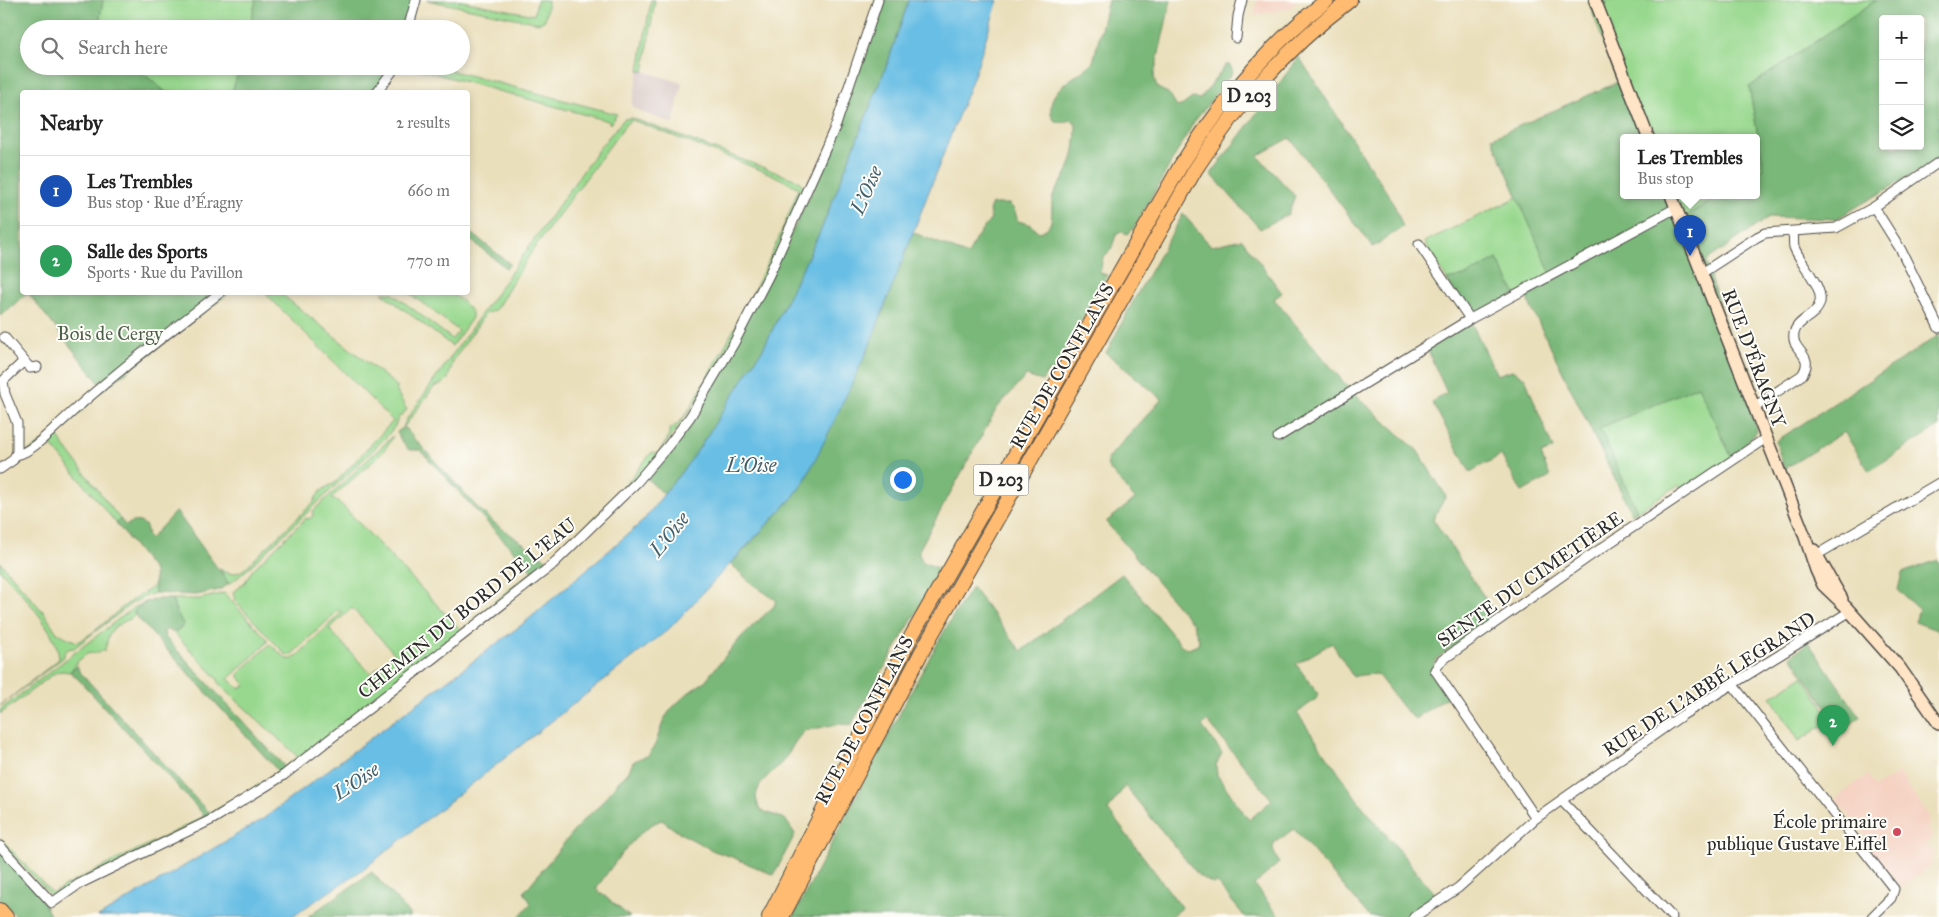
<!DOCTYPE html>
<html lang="en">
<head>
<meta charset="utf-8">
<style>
	:root { --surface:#fff; --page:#f6f6f6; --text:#222; --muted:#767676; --line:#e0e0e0; --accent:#2563eb }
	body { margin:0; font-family:"IM FELL Great Primer",serif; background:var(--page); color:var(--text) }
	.controls { position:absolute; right:15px; top:15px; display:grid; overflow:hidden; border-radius:5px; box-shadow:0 2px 8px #0003 }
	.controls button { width:45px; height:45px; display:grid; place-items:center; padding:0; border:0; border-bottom:1px solid var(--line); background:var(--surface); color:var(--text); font:25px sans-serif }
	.you { position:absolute; left:902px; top:479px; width:18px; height:18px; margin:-12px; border:4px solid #fff; border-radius:50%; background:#1a73e8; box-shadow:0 0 0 8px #1a73e833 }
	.badge { display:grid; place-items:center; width:32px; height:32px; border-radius:50%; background:var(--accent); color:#fff; font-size:16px; font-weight:700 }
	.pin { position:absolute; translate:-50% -41px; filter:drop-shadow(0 1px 2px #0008) }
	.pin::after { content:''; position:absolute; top:26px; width:18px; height:15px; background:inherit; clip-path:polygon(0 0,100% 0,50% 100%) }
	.popup { position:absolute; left:1620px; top:134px; width:140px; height:65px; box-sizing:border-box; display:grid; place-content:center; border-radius:5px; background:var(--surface); filter:drop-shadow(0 1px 4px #0005); font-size:16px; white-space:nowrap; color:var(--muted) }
	.popup b { font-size:19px; color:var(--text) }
	.popup::after { content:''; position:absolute; left:50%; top:100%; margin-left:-10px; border:10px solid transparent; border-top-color:var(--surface) }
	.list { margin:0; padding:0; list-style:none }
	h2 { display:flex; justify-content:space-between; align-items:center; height:65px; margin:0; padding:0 20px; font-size:21px }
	h2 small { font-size:16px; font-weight:400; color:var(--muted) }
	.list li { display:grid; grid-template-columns:32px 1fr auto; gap:15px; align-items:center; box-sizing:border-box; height:70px; padding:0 20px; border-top:1px solid var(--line) }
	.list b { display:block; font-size:19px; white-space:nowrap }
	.list p { margin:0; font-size:16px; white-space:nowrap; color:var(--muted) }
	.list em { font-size:16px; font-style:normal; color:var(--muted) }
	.icon { flex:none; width:28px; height:28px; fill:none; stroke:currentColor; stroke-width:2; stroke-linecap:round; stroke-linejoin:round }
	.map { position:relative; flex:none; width:1939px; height:917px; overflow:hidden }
	.search { position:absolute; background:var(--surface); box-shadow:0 2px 8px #0003; left:20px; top:20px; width:450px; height:55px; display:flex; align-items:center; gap:12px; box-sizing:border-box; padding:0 18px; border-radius:28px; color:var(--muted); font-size:19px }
	.panel { position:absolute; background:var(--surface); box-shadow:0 2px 8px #0003; left:20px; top:90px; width:450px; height:205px; border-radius:5px }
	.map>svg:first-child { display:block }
</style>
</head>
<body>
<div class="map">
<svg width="1939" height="917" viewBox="0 0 1939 917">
	<rect width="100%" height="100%" fill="#fdfcf7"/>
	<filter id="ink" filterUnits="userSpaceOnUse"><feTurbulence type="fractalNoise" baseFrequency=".02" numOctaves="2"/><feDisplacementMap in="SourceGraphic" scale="10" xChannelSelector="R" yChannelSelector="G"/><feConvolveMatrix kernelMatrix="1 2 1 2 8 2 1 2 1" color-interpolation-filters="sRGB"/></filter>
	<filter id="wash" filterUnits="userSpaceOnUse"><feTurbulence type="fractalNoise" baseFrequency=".0096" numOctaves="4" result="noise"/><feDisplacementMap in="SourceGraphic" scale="20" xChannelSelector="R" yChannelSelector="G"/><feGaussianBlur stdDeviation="1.12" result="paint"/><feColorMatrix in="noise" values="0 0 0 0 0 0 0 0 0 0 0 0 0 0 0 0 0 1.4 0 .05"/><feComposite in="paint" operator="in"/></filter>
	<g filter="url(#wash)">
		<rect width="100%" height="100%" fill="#eadfbb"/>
		<g fill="#f5d2c2">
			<path d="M1257,0H1297L1291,7L1254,16Z"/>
			<path d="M1899,773L1929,817V830L1933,837L1925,843L1935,856L1930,860L1933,864L1901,887L1872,852L1865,835L1835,799L1867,775L1875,787Z"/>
		</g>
		<path fill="#d1bfbd" d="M639,70L682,83L673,124L639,111V109L635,110L632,104Z"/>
		<g fill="#98d88e" stroke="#62825c" fill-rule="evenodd">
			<path d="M103,0H256L249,29H98Z"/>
			<path d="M427,0H457L534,15L537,0H548L545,20L539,23Z"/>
			<path d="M651,0H655L644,72L639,70Z"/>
			<path d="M1588,0H1876L1749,87L1764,169L1756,173V137H1641L1618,82Z"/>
			<path d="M134,66H240L232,92H166Z"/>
			<path d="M407,66H434L617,114L610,124L608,121Z"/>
			<path d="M632,118L794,179L800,182L804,187L761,287L700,396L656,458L567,548L365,707L346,720L327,740L291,767L233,804L55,896H51L0,842V838L52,893C134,848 223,815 298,757L220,685L217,678L174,633L184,625L177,614L172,599H200L224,593L267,639V642L264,646L228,679L240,689L245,685L239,677V673L270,644L287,659H293L297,656L342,612L339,610L291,655H286L235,601L233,592L245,582L253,569L303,521L306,518L309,519L313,516V511L393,436C386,455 347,482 331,499L338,501L461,630L518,582L549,561L613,500L652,452L657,454L667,440L670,429C686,421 700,390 709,374C743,314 775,253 799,188L771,174L632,120L626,124L532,251L495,311L486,313L453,361L448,379L444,383L434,387L404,427V425L406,420L600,147L624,119ZM352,608L394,653L371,674L329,629Z"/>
			<path d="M1664,195H1721L1676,222Z"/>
			<path d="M1518,197L1551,272L1525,295H1516L1497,259L1468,275L1447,280L1424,242Z"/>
			<path d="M225,293H229L103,390L59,433V438L62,443L120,519L116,523L52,446C42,443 11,468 0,475V471L46,439L49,438L53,440L55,439V432L103,386Z"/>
			<path d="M265,293H280L398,387L396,390L407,410L398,418L395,426L387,436L367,456L240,576L229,584L219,568C227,575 235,575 243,570L314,502C317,492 326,487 335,483L393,421Z"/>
			<path d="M382,293H392L452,339L459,331L409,293C417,292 443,290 449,293C457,296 474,309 472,318L452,346Z"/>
			<path d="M1698,386L1732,458L1720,466L1718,465L1699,480L1696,479L1683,491L1679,485L1637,511L1599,428Z"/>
			<path d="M0,562L45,614L57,633L77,642C98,632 117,609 138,596C145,592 152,590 155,581V593L146,596L131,604L74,648L68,649L64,653V657L0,706L59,659C58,630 19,591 0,570Z"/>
			<path d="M148,601L142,604L134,613L135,615C126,623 114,623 109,635C107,640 107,645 104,651L87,654L78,661L70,672L61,671L55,673L0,714V710L133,608Z"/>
			<path d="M1803,676L1831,720L1799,741L1771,697Z"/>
		</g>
		<g fill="#7ab879" stroke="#527252" fill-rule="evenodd">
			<path d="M0,0H103L98,29H29V66H134L166,92H22V292L223,293L104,389L28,293L0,316Z"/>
			<path d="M256,0H414L407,29H249Z"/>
			<path d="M880,0H909L888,62L821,230L764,347L694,456L664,494L646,478L689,422L789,238L831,153L841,127L846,103Z"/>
			<path d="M1108,0H1171L1154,75C1156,93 1161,87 1170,95C1173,98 1174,103 1177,107L1183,105L1192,98L1200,99L1226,65H1230L1233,72L1194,122L1134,228L1128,234L1121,232L1116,235L1111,250L1103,257L1100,273L1107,275L1053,372H1048L1042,381L1026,376L997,408L919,550V555L923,562L941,570L851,725C835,722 821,729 806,730C794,740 792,750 783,761C775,771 761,779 757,792C755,799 758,804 760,810L785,819L795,834L774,875L732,857L714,851L678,832L662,820C639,826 609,870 596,889L630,917H519L531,903L524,892L583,820L598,807L617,783L628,773L633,762L640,758L648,756L655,745L664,719L672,708L688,693L704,682L742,636L774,606L776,600L752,584L731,564L793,497L804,482L868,349L912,232L968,255L976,238L991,219L989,210L992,204H1009L1014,209L1018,221L1029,224L1039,232C1058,227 1049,210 1053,196C1055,189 1062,183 1065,176C1074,160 1076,142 1076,123L1071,120C1065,122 1061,124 1055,121C1052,119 1051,114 1051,111C1049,85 1080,77 1093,62Z"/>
			<path d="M1876,0H1939V159L1836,219L1769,217L1706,261L1757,431L1732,458L1698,386L1600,428L1637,511L1632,514L1525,295L1550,272L1492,138L1618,82L1641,137H1624V195H1664L1676,222L1721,195H1756V173L1764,168L1749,87ZM1883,19H1920V146H1883Z"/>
			<path d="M1299,57L1393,202L1403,227L1373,247L1290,138L1258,156L1295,196L1288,214L1260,229L1211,174Z"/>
			<path d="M240,66H393L374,92H232Z"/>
			<path d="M1183,214L1211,246L1242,239L1282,293L1274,299L1351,391L1417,450L1446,496L1433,519L1496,615L1436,659L1430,673L1447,697L1415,719L1403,708L1377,674C1369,675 1361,674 1353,677L1332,643L1296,664L1318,694L1316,699L1297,713L1359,802L1437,896L1406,917H1370L1294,829L1274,843L1273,850L1279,863L1254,885L1280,917H1245L1216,882L1213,884L1199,876L1125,786L1108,810L1182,908L1171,917H793L920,675L950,621L972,587L1021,651L1122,574L1181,645L1188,649L1198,645L1199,640L1193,624L1106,522L1135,499L1108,467L1107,459L1162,399L1106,353L1135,298ZM1207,721L1272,800L1249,820L1217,775L1216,765L1222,753L1202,726Z"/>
			<path d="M468,230L510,264L506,268L468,238Z"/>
			<path d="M1497,259L1516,295L1470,317L1447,280L1468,275Z"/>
			<path d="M1472,324L1497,375L1512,370L1525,378L1553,449L1541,454L1550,477L1522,492L1501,455L1470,472L1432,402L1447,393L1425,344Z"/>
			<path d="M1939,335V426L1869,471L1844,432L1784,469L1776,441Z"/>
			<path d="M404,427L477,507L497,525L549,561L533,572L420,450H409L400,439L397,432Z"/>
			<path d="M176,511L229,584L219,590L196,595L155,593L154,571L116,523L120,519L126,526C133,520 140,520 146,526L148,536L150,539Z"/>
			<path d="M1938,560L1939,563V631L1915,622L1919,610L1898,590L1902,573Z"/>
			<path d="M158,599H172L177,614L184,625L174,633L167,629L164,632L165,637L285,767L279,772L135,615L134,611C142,604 148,601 158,599Z"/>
			<path d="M1808,642L1860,717L1842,731L1791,656Z"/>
			<path d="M77,665L79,671L207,811L211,812L203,817V814L79,680L70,672Z"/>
			<path d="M0,851L41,898L51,917H17L0,899Z"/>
			<path d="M372,872L410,915L409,917H307Z"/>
		</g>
		<path fill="#68bee4" stroke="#4a7488" d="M909,0H998L976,70L868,349L830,430L804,482L793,497L669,629L365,868L291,917H98L263,819L524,623L642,522L694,456L764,347L821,230L888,62Z"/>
	</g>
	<g filter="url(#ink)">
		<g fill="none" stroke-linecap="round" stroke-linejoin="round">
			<g stroke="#484641" stroke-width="11">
				<g id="street">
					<path d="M408,29L416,0"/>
					<path d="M1236,38L1238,16L1242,0"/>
					<path d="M377,92L396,66"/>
					<path d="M1874,207L1901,250L1939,328"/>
					<path d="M1419,244L1470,319"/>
					<path d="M1702,273L1757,237L1765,233L1836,228L1874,207L1939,162"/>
					<path d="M24,361L30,368L37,367"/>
					<path d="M1754,407L1802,375C1816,354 1791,352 1794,334C1796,319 1817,317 1820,302C1823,286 1800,263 1794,247C1793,243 1794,236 1793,232"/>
					<path d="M1278,437L1470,319L1676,208"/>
					<path d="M16,455C30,453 49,433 59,424C110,376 166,335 221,292"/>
					<path d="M0,469L13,460L17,452V423L5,394L3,381L24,361L4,337"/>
					<path d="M1813,559L1818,554L1939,483"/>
					<path d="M1733,685L1894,889L1891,898L1872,917"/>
					<path d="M1562,801L1672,917"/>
					<path d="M1536,818L1435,670L1441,661L1587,558L1766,438"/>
					<path d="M0,846L52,903L79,884L213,819L284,775L551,566L637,482L668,446L690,417L734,343L769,275L836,125L878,0"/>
					<path d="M1414,917L1458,888L1536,818L1681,716L1849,612"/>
				</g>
			</g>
			<g stroke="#484641" stroke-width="14">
				<g id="secondary">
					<path d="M1595,0L1648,137"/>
					<path d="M1671,195L1804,534L1816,570L1823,585L1846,607L1900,668L1939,724"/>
					<path d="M1814,550L1842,599"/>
				</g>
			</g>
			<g stroke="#484641" stroke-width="16">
				<g id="primary">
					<path d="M0,910L6,917"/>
					<path d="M769,917L911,637L1181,165C1221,103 1269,45 1327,0"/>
					<path d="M782,917L921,653L1195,170C1237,104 1288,47 1350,0"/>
				</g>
			</g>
			<use href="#street" stroke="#fff" stroke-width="9"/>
			<use href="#secondary" stroke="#ffe4c6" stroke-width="11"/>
			<use href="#primary" stroke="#ffbb71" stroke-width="14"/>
		</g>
	</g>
	<circle fill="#d1495b" stroke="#fdfcf7" stroke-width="2" cx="1897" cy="832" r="5"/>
	<g text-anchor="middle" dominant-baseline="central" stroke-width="4" stroke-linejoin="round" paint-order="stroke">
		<g fill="#fdfcf7" stroke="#6a6a68" stroke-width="1">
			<rect x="1221.5" y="80.5" width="55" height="31" rx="4"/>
			<rect x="973.5" y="464.5" width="55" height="31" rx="4"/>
		</g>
		<g font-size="18" font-weight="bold" fill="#2b2b2b">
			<text x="1249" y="96">D 203</text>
			<text x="1001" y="480">D 203</text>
		</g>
		<g font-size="19" fill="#4c5f49" stroke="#fdfcf7">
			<text x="110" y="333">Bois de Cergy</text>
		</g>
		<g font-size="19" fill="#2b2b2b" stroke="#fdfcf7">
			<text transform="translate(1754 358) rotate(69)">RUE D'ÉRAGNY</text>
			<text transform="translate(1062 366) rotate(-60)">RUE DE CONFLANS</text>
			<text transform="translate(1530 579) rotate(-35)">SENTE DU CIMETIÈRE</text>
			<text transform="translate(467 608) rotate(-39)">CHEMIN DU BORD DE L'EAU</text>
			<text transform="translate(1709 684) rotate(-33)">RUE DE L'ABBÉ LEGRAND</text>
			<text transform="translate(864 720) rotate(-62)">RUE DE CONFLANS</text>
		</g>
		<g font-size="19" fill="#2b2b2b" stroke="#fdfcf7" text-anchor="end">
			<text x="1887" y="821">École primaire<tspan x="1887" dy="22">publique Gustave Eiffel</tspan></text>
		</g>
		<g font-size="20" font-style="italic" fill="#405e6c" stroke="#fdfcf7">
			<text transform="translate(866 190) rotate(-66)">L'Oise</text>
			<text x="751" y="465">L’Oise</text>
			<text transform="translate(669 534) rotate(-51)">L'Oise</text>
			<text transform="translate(356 781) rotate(-34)">L'Oise</text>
		</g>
	</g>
</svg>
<div class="controls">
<button>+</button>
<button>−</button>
<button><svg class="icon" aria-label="layers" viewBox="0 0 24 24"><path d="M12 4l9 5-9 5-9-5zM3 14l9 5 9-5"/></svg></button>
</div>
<div class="you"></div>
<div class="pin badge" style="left:1690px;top:256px;background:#1a4fb4">1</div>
<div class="popup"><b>Les Trembles</b>Bus stop</div>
<div class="pin badge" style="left:1833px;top:746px;background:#2e9e5b">2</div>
<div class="search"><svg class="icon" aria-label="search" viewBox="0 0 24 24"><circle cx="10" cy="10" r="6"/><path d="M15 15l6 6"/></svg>Search here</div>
<section class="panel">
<h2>Nearby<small>2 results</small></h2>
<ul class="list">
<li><span class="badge" style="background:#1a4fb4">1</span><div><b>Les Trembles</b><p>Bus stop · Rue d'Éragny</p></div><em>660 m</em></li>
<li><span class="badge" style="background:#2e9e5b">2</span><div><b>Salle des Sports</b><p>Sports · Rue du Pavillon</p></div><em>770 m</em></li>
</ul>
</section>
</div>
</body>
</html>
